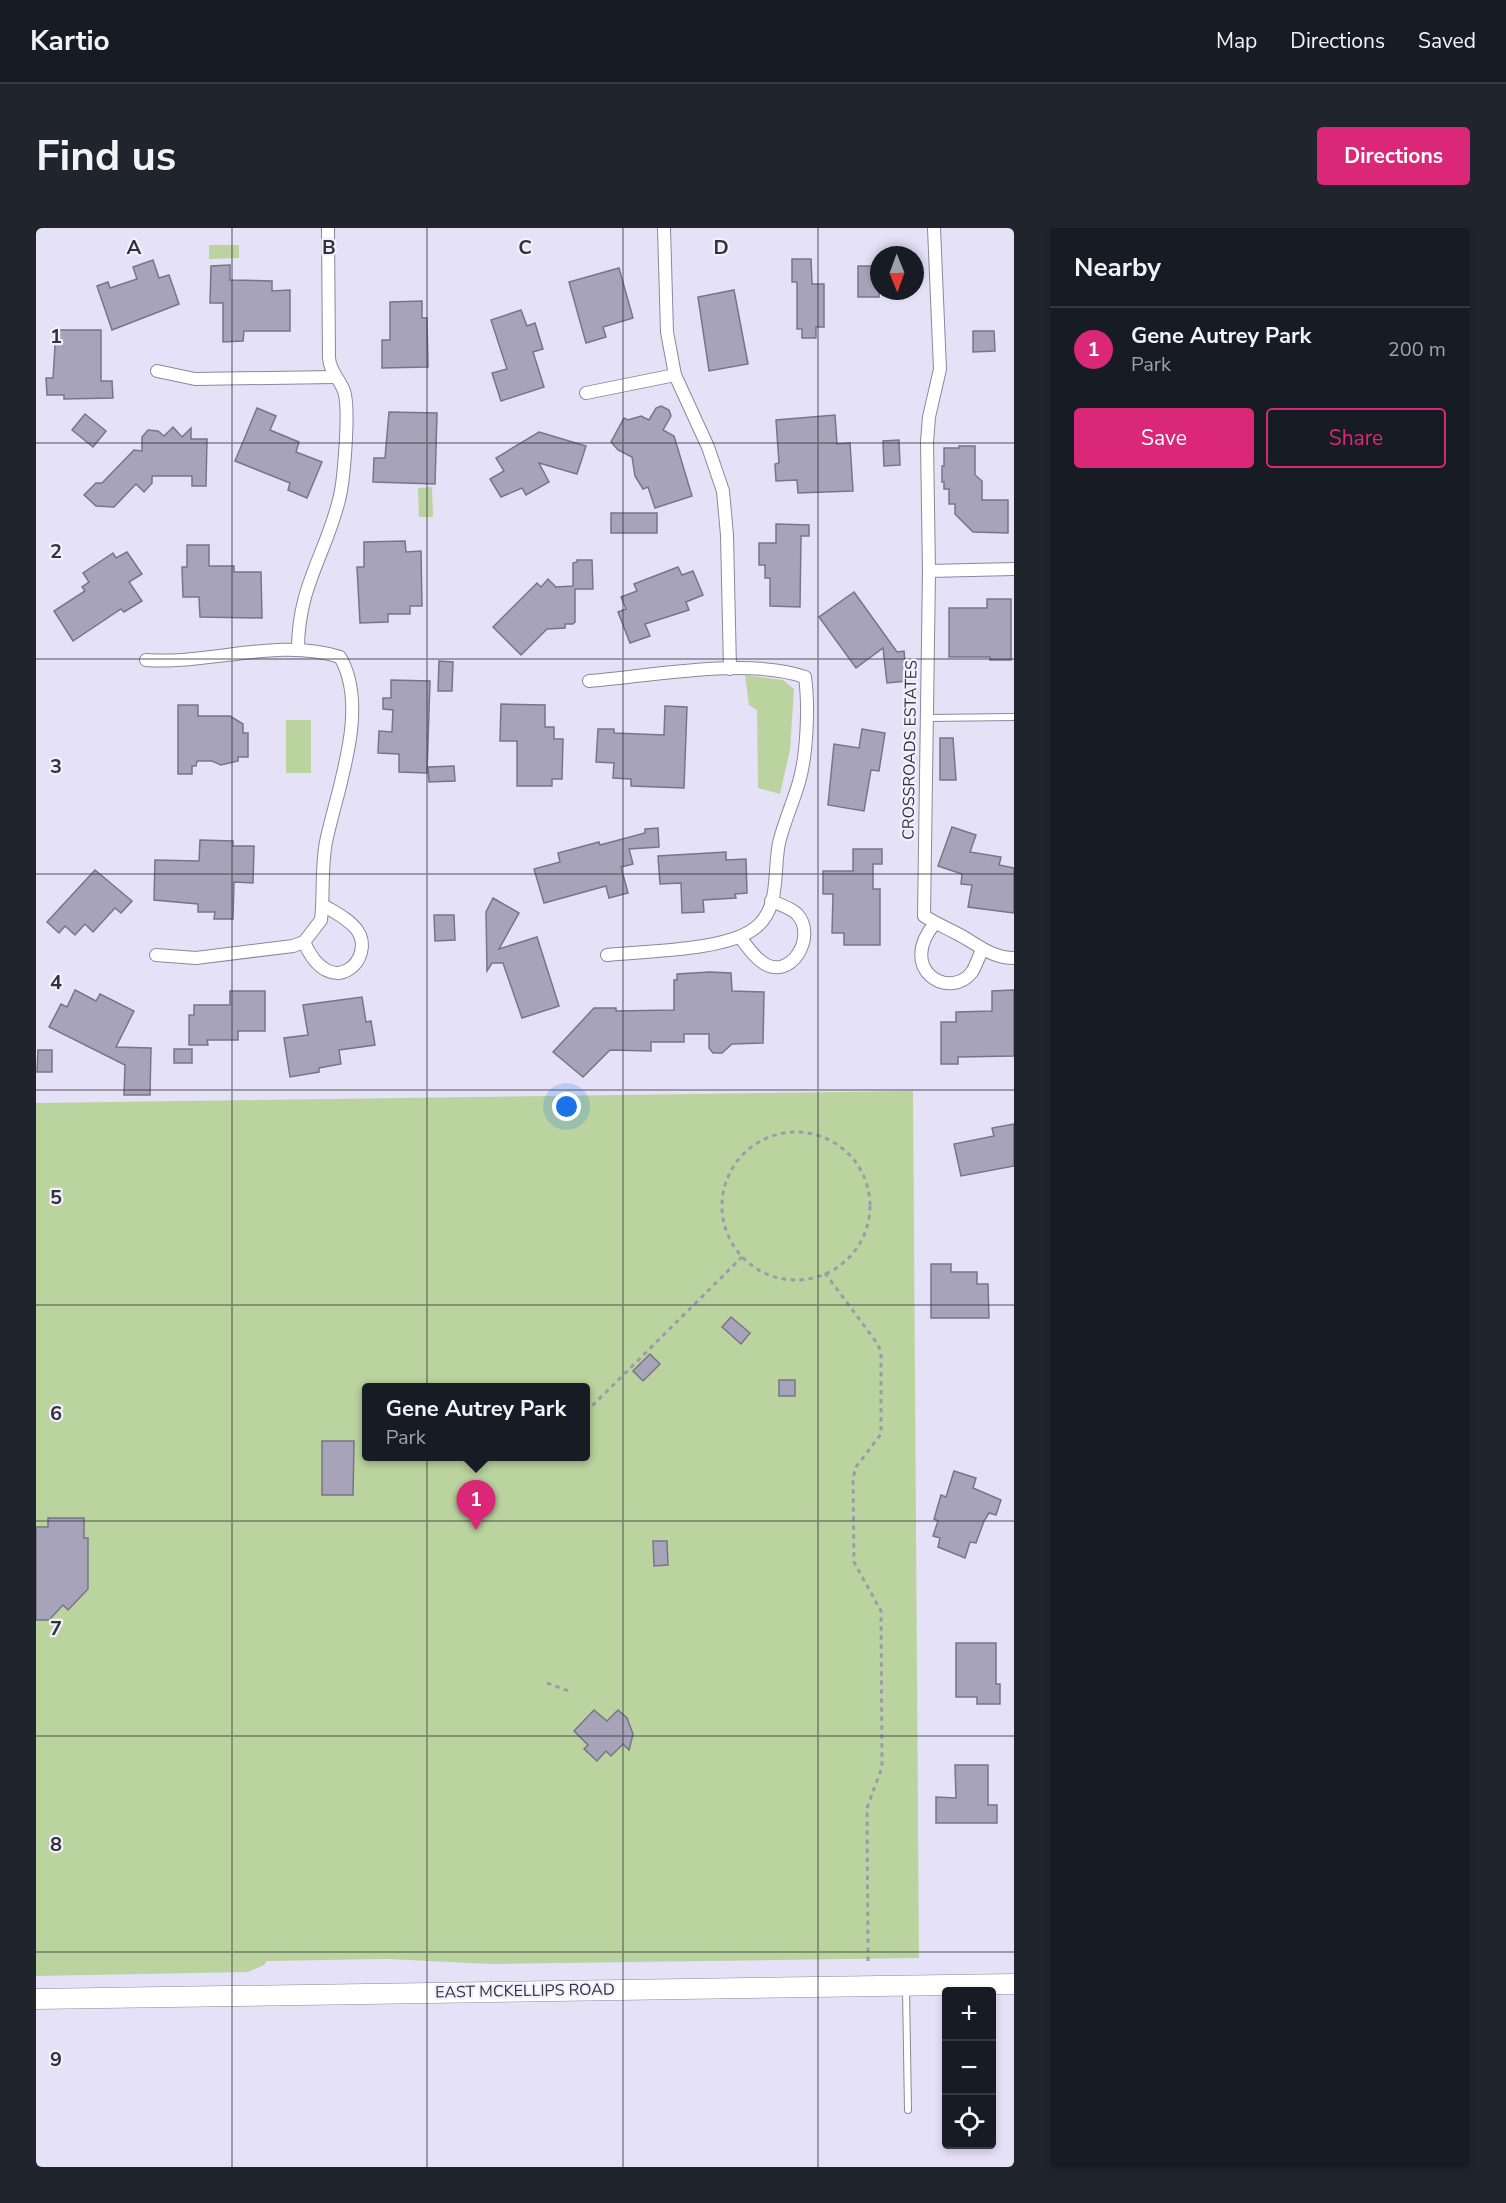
<!DOCTYPE html>
<html lang="en">
<head>
<meta charset="utf-8">
<style>
	:root { --surface:#171b24; --page:#20242c; --text:#f1f3f6; --muted:#9ea1a6; --line:#363941; --accent:#db2777 }
	body { margin:0; font-family:"Nunito Sans",sans-serif; background:var(--page); color:var(--text) }
	.controls { position:absolute; right:18px; bottom:18px; display:grid; overflow:hidden; border-radius:6px; box-shadow:0 3px 9px #0003 }
	.controls button { width:54px; height:54px; display:grid; place-items:center; padding:0; border:0; border-bottom:2px solid var(--line); background:var(--surface); color:var(--text); font:30px sans-serif }
	.compass { position:absolute; left:834px; top:18px; width:54px; height:54px; border-radius:50%; background:var(--surface); box-shadow:0 3px 9px #0003; rotate:179deg }
	.you { position:absolute; left:531px; top:879px; width:21px; height:21px; margin:-15px; border:4px solid #fff; border-radius:50%; background:#1a73e8; box-shadow:0 0 0 9px #1a73e833 }
	.badge { display:grid; place-items:center; width:39px; height:39px; border-radius:50%; background:var(--accent); color:#fff; font-size:20px; font-weight:700 }
	.pin { position:absolute; translate:-50% -50px; filter:drop-shadow(0 2px 3px #0008) }
	.pin::after { content:''; position:absolute; top:32px; width:21px; height:18px; background:inherit; clip-path:polygon(0 0,100% 0,50% 100%) }
	.popup { position:absolute; left:326px; top:1155px; width:228px; height:78px; box-sizing:border-box; display:grid; place-content:center; border-radius:6px; background:var(--surface); filter:drop-shadow(0 2px 4px #0005); font-size:20px; white-space:nowrap; color:var(--muted) }
	.popup b { font-size:22px; color:var(--text) }
	.popup::after { content:''; position:absolute; left:50%; top:100%; margin-left:-12px; border:12px solid transparent; border-top-color:var(--surface) }
	.list { margin:0; padding:0; list-style:none }
	h2 { display:flex; justify-content:space-between; align-items:center; height:78px; margin:0; padding:0 24px; font-size:26px }
	h2 small { font-size:20px; font-weight:400; color:var(--muted) }
	.list li { display:grid; grid-template-columns:39px 1fr auto; gap:18px; align-items:center; box-sizing:border-box; height:84px; padding:0 24px; border-top:2px solid var(--line) }
	.list b { display:block; font-size:22px; white-space:nowrap }
	.list p { margin:0; font-size:20px; white-space:nowrap; color:var(--muted) }
	.list em { font-size:20px; font-style:normal; color:var(--muted) }
	.actions { display:flex; gap:12px; padding:18px 24px }
	.actions a { flex:1; padding:14px 0; border:2px solid var(--accent); border-radius:6px; text-align:center; font-size:21px; color:var(--accent) }
	.actions .main { background:var(--accent); color:#fff }
	.icon { flex:none; width:33px; height:33px; fill:none; stroke:currentColor; stroke-width:2; stroke-linecap:round; stroke-linejoin:round }
	.map { position:relative; flex:none; width:978px; height:1939px; overflow:hidden; border-radius:6px }
	header { display:flex; align-items:center; gap:36px; box-sizing:border-box; height:84px; padding:0 30px; background:var(--surface); border-bottom:2px solid var(--line) }
	header strong { font-size:28px }
	nav { display:flex; gap:33px; margin-inline-start:auto; font-size:21px }
	.intro { display:flex; align-items:center; justify-content:space-between; box-sizing:border-box; height:144px; padding:0 36px }
	h1 { margin:0; font-size:42px }
	.button { padding:15px 27px; border-radius:6px; background:var(--accent); color:#fff; font-size:21px; font-weight:700 }
	main { display:flex; gap:36px; padding:0 36px }
	aside { flex:1; background:var(--surface); border-radius:6px; box-shadow:0 3px 9px #0003 }
	.map>svg:first-child { display:block }
</style>
</head>
<body>
<header>
<strong>Kartio</strong>
<nav><a>Map</a><a>Directions</a><a>Saved</a></nav>
</header>
<div class="intro"><h1>Find us</h1><a class="button">Directions</a></div>
<main>
<div class="map">
<svg width="978" height="1939" viewBox="0 0 978 1939">
	<rect width="100%" height="100%" fill="#e5e2f8"/>
	<g fill="#bbd49f" fill-rule="evenodd">
		<path d="M173,17H203V30L173,31Z"/>
		<path d="M396,259L397,289H383L382,260Z"/>
		<path d="M709,447L747,452L758,461L754,522L744,566L722,560L721,482L713,477Z"/>
		<rect x="250" y="492" width="25" height="53"/>
		<path d="M877,863L883,1730L454,1736L352,1731L231,1733L228,1737L212,1744L0,1748V875ZM330,1160H550V1228H330Z"/>
	</g>
	<g fill="#a7a3b8" stroke="#787589" stroke-width="1.5">
		<path d="M756,31H775L776,56H788V99H780V110H766V101H761V54H756Z"/>
		<path d="M117,32L123,50L133,47L143,76L76,102L61,58L72,54L74,60L101,51L97,39Z"/>
		<path d="M194,37V52L236,53V63L254,62V103H208L207,113L187,114V75H174L175,38Z"/>
		<rect x="822" y="38" width="21" height="31"/>
		<path d="M583,40L597,90L567,99L570,109L550,115L533,54Z"/>
		<path d="M698,62L712,136L673,143L662,69Z"/>
		<path d="M386,73V90H391L392,139L346,140V112H354V74Z"/>
		<path d="M485,82L491,98L499,95L507,121L497,124L508,159L465,173L456,145L471,141L455,92Z"/>
		<path d="M20,102H65V153H76L77,170L28,171V167H11L10,150H17Z"/>
		<path d="M937,103H958L959,123L937,124Z"/>
		<path d="M625,178L633,182L635,188L627,202L638,208L656,268L619,280L612,259L607,261L599,248L596,229L582,222L575,214L588,190L592,192L605,188L613,192L620,180Z"/>
		<path d="M221,180L240,188L234,202L263,214L260,224L286,234L271,270L252,262L254,255L199,233Z"/>
		<path d="M353,184L401,185L399,256L337,254L338,230H349Z"/>
		<path d="M49,186L70,203L57,219L36,202Z"/>
		<path d="M799,187L801,216L814,215L817,263L762,265L761,252L740,253L739,236L743,235L740,192Z"/>
		<path d="M137,199L146,209L155,200V211H171L170,258H156V248H116V255L108,264L100,256L78,279L60,278L48,267L60,255H66L98,222L106,223V209L112,202L122,203L128,208Z"/>
		<path d="M503,204L550,218L541,246L503,235L513,254L490,267L486,260L465,269L454,251L468,243L460,230Z"/>
		<path d="M863,212L864,237L848,238L847,213Z"/>
		<path d="M923,218H939V247L946,253V272H972V305L937,304L919,286V276H913V261H908V254H906V238H908V220H923Z"/>
		<rect x="575" y="285" width="46" height="20"/>
		<path d="M740,296L773,297V308H765L764,379L734,378V350H729V337H723V315H740Z"/>
		<path d="M369,313L370,324L385,323L386,378H374V386H352V394L324,395L321,339H328V314Z"/>
		<path d="M151,317H173V338H198V344H225L226,390L164,389L163,369H147L146,339H151Z"/>
		<path d="M91,324L106,346L93,354L106,373L88,384L85,381L37,413L18,383L49,363L46,359L53,354L47,345L77,325L80,330Z"/>
		<path d="M541,332H556L557,361H539V394L537,396H529V400L511,401L485,427L457,399L501,355L505,359L512,351L520,359L537,358V335L541,334Z"/>
		<path d="M642,339L646,347L657,343L667,367L650,374L653,382L609,396L614,408L594,415L582,384L590,381L585,369L601,363L598,356Z"/>
		<path d="M818,364L861,424L868,423L871,453L851,455L847,420L820,440L783,389Z"/>
		<path d="M951,371H975V432H954V429H913V380H951Z"/>
		<path d="M403,433L417,434L416,463H402Z"/>
		<path d="M355,452L394,453L391,545L363,544V526L342,525L343,503L356,504L357,482L347,481V470H355Z"/>
		<path d="M465,476L509,477V499H518V511H527L526,551H516V558H481V513H464Z"/>
		<path d="M142,477H162V488H194L207,496V505H212V529H202V533L185,537L176,533H161L160,538H156V546H142Z"/>
		<path d="M629,478L651,479L648,560L595,558V551L577,550L578,535L560,534L562,501H578V505L628,507Z"/>
		<path d="M826,501L849,505L843,543L835,542L828,583L792,577L798,516L823,520Z"/>
		<path d="M904,510H917L920,552H904Z"/>
		<path d="M418,538L419,553L393,554L392,539Z"/>
		<path d="M916,599L940,607L934,624L965,629L963,637L978,640V685L932,679L936,657L925,656L926,646L902,638Z"/>
		<path d="M622,600L623,619L593,621L597,636L585,639L592,665L573,670L570,658L508,675L498,641L524,634L522,625L563,614L564,617L609,605V601Z"/>
		<path d="M164,612L197,613V618H218L217,655L198,654L197,691H178L179,684H162V676L118,672L119,632L163,633Z"/>
		<path d="M817,621H846V636H837V661H844V717H808V705H796L797,666H787V643H817Z"/>
		<path d="M690,624V632L710,631L711,665L699,666L700,670L667,672L668,684L646,685L645,655L624,656L622,628Z"/>
		<path d="M59,642L96,673L85,685L79,680L57,704L49,696L39,707L29,698L23,705L11,694Z"/>
		<path d="M457,670L483,685L463,721L501,709L523,778L486,790L467,735H456L451,743L450,684Z"/>
		<path d="M398,687H418L419,712L399,713Z"/>
		<path d="M674,744L695,745L696,763L728,764L727,815L696,816L686,825H677L673,820V806H648V814H615V823L574,822L547,849L517,824L558,780H580V783L638,782V752H641V746Z"/>
		<path d="M39,762L60,773L64,766L98,783L80,819L115,820L114,867H88L89,837L13,799L25,776L31,779Z"/>
		<path d="M978,762V828L922,829V836H905V794H920V784L956,783V763Z"/>
		<path d="M194,763H229V803H202V812H171L172,817H153V787H158V777H194Z"/>
		<path d="M326,769L330,794L335,793L339,817L303,822L305,836L283,840V844L254,849L248,810L272,807L267,777Z"/>
		<rect x="138" y="821" width="18" height="14"/>
		<path d="M2,822H16V844H1Z"/>
		<path d="M978,896V938L925,948L918,916L958,908L956,900Z"/>
		<path d="M895,1036H915V1044H941V1056H952L953,1090H895Z"/>
		<path d="M695,1089L714,1105L705,1116L686,1099Z"/>
		<path d="M614,1126L624,1136L607,1153L597,1143Z"/>
		<rect x="743" y="1152" width="16" height="16"/>
		<path d="M286,1213H318L317,1267H286Z"/>
		<path d="M918,1243L940,1250L937,1260L965,1272L960,1287L953,1285L948,1293L940,1315L934,1314L929,1330L902,1319L904,1310L897,1308L902,1293L898,1291L905,1267L910,1269Z"/>
		<path d="M12,1290H48V1310H52V1361L32,1382L27,1377L13,1392H0V1299H12Z"/>
		<path d="M617,1313H631L632,1337L618,1338Z"/>
		<path d="M920,1415H960V1456H964V1476H941V1469H920Z"/>
		<path d="M558,1482L571,1493L582,1482L591,1490L597,1506L593,1522L587,1516L575,1528L570,1523L561,1533L548,1521L552,1517L538,1503Z"/>
		<path d="M919,1537H952V1577H961V1595H900V1569L920,1570Z"/>
	</g>
	<g fill="none" stroke-linecap="round" stroke-linejoin="round">
		<g stroke="#8b889c" stroke-width="8">
			<g id="service">
				<path d="M891,490L978,489"/>
				<path d="M870,1761L872,1882"/>
			</g>
		</g>
		<g stroke="#8b889c" stroke-width="14">
			<g id="minor">
				<path d="M628,0L631,104L639,147L672,219L687,263L691,307L694,441"/>
				<path d="M898,0L904,141L893,189L891,214L893,343L888,688C899,695 911,700 922,706C941,716 955,730 978,730"/>
				<path d="M121,143L159,151L298,149"/>
				<path d="M550,165L639,147"/>
				<path d="M893,343L978,341"/>
				<path d="M262,421C262,359 289,328 303,272C308,253 314,180 308,163C303,150 294,144 293,130L292,0"/>
				<path d="M110,432C174,437 242,409 304,429C334,480 301,561 290,614C285,640 288,666 285,692L268,714L257,718L160,730L120,727"/>
				<path d="M553,453C615,448 711,429 769,449C773,478 771,527 763,554C757,575 748,594 743,615C737,644 745,680 719,700C690,723 609,723 571,727"/>
				<path d="M899,695C860,742 914,773 936,744C940,738 943,728 946,722"/>
				<path d="M704,709C711,718 717,728 726,734C754,755 782,708 761,686C755,680 743,676 735,673"/>
				<path d="M268,714C295,776 341,730 321,702C313,691 298,684 287,677"/>
			</g>
		</g>
		<g stroke="#8b889c" stroke-width="21">
			<path id="primary" d="M0,1771L978,1756"/>
		</g>
		<g stroke="#9d9bab" stroke-width="3" stroke-dasharray="4.5 4.5" stroke-linecap="butt">
			<circle cx="760" cy="978" r="74"/>
			<path d="M789,1045L841,1115L845,1124V1206L820,1239L817,1250L818,1334L845,1383L846,1539L831,1580L832,1733"/>
			<path d="M550,1184L706,1029"/>
			<path d="M511,1455L533,1463"/>
		</g>
		<use href="#service" stroke="#fff" stroke-width="6"/>
		<use href="#minor" stroke="#fff" stroke-width="12"/>
		<use href="#primary" stroke="#fff" stroke-width="20"/>
	</g>
	<path fill="none" stroke="#33323a" stroke-width="1.5" stroke-opacity="0.55" d="M196,0V1939M391,0V1939M587,0V1939M782,0V1939M0,215H978M0,431H978M0,646H978M0,862H978M0,1077H978M0,1293H978M0,1508H978M0,1724H978"/>
	<g text-anchor="middle" dominant-baseline="central" stroke-width="4.5" stroke-linejoin="round" paint-order="stroke">
		<g font-size="16" fill="#33323a" stroke="#f2f0fe">
			<text transform="translate(874 522) rotate(-89)">CROSSROADS ESTATES</text>
			<text transform="translate(489 1763) rotate(-1)">EAST MCKELLIPS ROAD</text>
		</g>
	</g>
	<g font-size="20" text-anchor="middle" font-weight="bold" fill="#33323a" stroke="#f2f0fe" stroke-width="4.5" stroke-linejoin="round" paint-order="stroke">
		<text x="98" y="26">A</text>
		<text x="293" y="26">B</text>
		<text x="489" y="26">C</text>
		<text x="685" y="26">D</text>
		<text x="20" y="115">1</text>
		<text x="20" y="330">2</text>
		<text x="20" y="545">3</text>
		<text x="20" y="761">4</text>
		<text x="20" y="976">5</text>
		<text x="20" y="1192">6</text>
		<text x="20" y="1407">7</text>
		<text x="20" y="1623">8</text>
		<text x="20" y="1838">9</text>
	</g>
</svg>
<div class="controls">
<button>+</button>
<button>−</button>
<button><svg class="icon" aria-label="locate" viewBox="0 0 24 24"><circle cx="12" cy="12" r="6"/><path d="M12 2v4M12 18v4M2 12h4M18 12h4"/></svg></button>
</div>
<svg class="compass" viewBox="-18 -18 36 36"><path d="M0-13l5 13h-10z" fill="#e53935"/><path d="M0 13l5-13h-10z" fill="#9ea1a6"/></svg>
<div class="you"></div>
<div class="pin badge" style="left:440px;top:1302px">1</div>
<div class="popup"><b>Gene Autrey Park</b>Park</div>
</div>
<aside>
<h2>Nearby<small></small></h2>
<ul class="list">
<li><span class="badge">1</span><div><b>Gene Autrey Park</b><p>Park</p></div><em>200 m</em></li>
</ul>
<div class="actions"><a class="main">Save</a><a>Share</a></div>
</aside>
</main>
</body>
</html>
